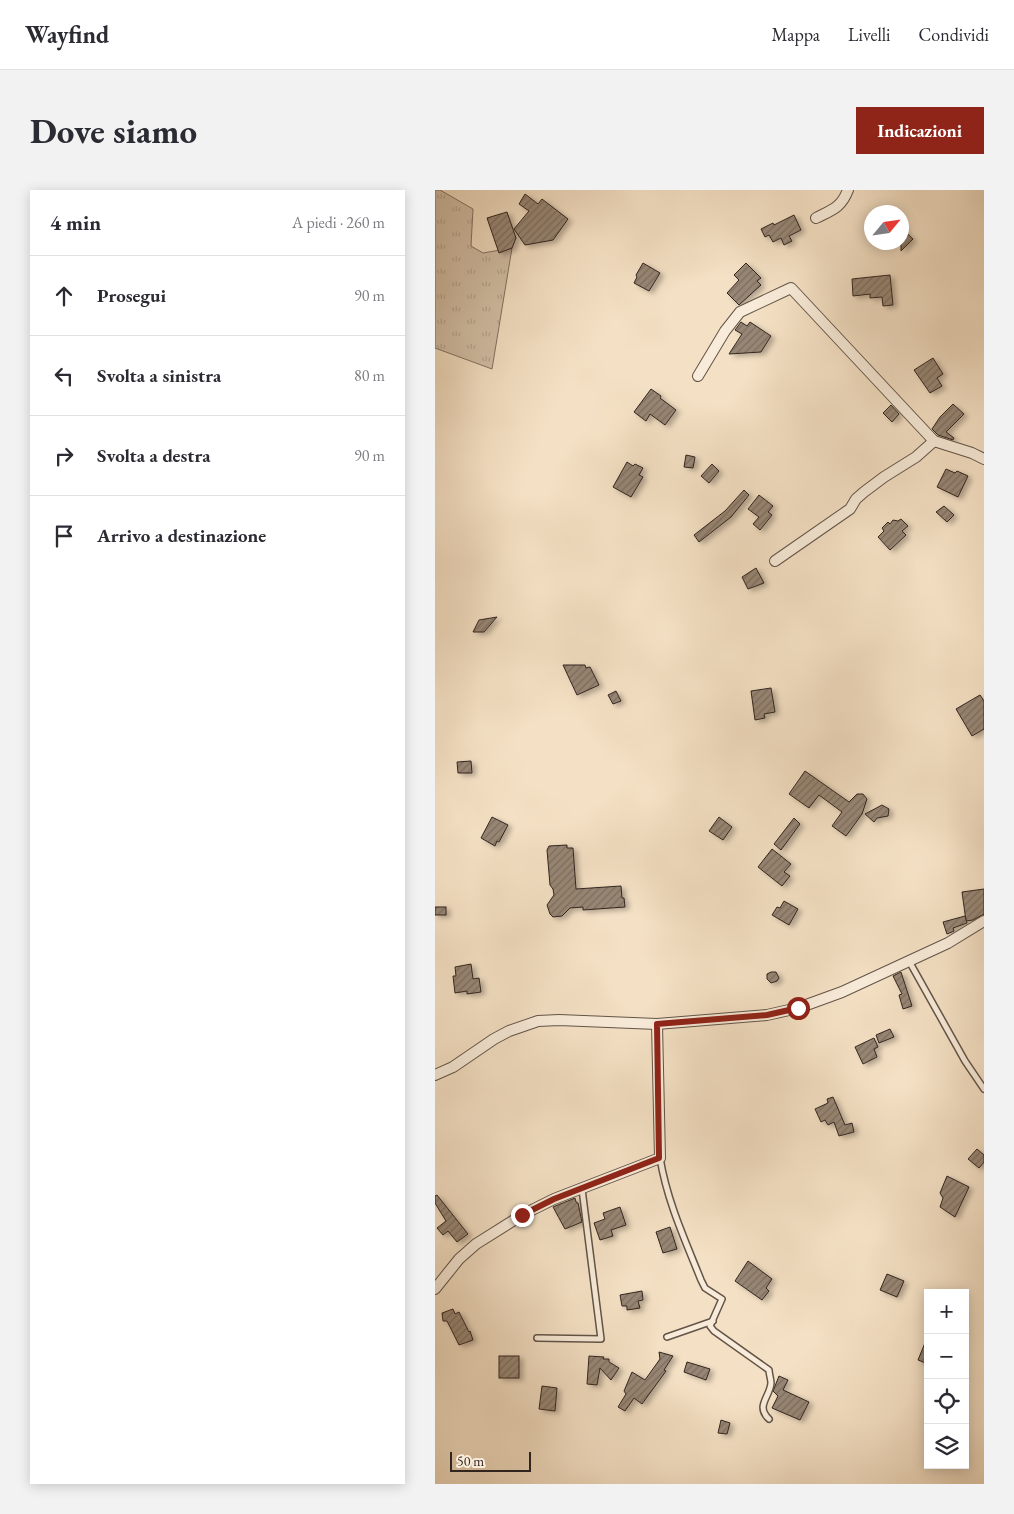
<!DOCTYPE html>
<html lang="it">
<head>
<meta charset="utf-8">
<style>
	:root { --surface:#fff; --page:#f2f2f3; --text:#2b2b33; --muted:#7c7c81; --line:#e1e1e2; --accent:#8f2418 }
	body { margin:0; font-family:"EB Garamond",serif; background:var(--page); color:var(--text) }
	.controls { position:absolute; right:15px; bottom:15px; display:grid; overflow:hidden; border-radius:0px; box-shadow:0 2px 12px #0003 }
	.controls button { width:45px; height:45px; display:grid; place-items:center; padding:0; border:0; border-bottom:1px solid var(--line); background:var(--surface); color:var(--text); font:25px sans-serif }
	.compass { position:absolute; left:429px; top:15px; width:45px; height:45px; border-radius:50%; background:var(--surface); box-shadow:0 2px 12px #0003; rotate:61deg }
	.scale { position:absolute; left:15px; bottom:12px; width:81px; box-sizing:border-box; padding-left:5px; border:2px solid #32251f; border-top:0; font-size:14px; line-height:18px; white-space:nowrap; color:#32251f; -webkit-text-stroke:4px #f8ebd9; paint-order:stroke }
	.stop { position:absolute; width:15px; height:15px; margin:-11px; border:4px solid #8f2418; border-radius:50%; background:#fff }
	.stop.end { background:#8f2418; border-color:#fff; box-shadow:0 1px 5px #0008 }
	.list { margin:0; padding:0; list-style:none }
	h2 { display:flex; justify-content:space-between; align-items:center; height:65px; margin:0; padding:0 20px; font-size:21px }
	h2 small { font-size:16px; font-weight:400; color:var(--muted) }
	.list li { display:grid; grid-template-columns:32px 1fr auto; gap:15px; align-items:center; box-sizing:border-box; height:80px; padding:0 20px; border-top:1px solid var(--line) }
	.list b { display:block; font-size:19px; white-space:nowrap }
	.list em { font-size:16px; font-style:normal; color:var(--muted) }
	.icon { flex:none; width:28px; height:28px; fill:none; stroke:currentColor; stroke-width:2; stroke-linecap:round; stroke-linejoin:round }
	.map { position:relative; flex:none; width:549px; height:1294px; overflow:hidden; border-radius:0px }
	header { display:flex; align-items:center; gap:30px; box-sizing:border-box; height:70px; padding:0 25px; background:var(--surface); border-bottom:1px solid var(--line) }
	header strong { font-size:24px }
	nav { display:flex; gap:28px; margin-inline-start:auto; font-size:18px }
	.intro { display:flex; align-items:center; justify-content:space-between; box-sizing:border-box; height:120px; padding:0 30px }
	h1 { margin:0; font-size:35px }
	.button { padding:12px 22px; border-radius:0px; background:var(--accent); color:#fff; font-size:18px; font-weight:700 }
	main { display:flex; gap:30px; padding:0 30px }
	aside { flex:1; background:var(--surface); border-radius:0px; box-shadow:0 2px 12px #0003 }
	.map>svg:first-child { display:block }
</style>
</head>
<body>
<header>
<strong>Wayfind</strong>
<nav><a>Mappa</a><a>Livelli</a><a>Condividi</a></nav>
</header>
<div class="intro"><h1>Dove siamo</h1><a class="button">Indicazioni</a></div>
<main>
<aside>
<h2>4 min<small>A piedi · 260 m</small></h2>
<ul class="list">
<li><svg class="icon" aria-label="ahead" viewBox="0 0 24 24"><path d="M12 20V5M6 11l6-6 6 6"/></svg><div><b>Prosegui</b></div><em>90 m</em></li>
<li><svg class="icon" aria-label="left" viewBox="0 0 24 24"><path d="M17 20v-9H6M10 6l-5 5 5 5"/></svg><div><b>Svolta a sinistra</b></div><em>80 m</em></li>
<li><svg class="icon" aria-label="right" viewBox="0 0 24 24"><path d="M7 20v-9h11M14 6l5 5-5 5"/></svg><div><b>Svolta a destra</b></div><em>90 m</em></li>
<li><svg class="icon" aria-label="arrive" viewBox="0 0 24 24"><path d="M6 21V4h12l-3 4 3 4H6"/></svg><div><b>Arrivo a destinazione</b></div></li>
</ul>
</aside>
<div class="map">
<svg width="549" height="1294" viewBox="0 0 549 1294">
	<defs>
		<pattern id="grass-tufts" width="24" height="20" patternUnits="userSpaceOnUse" patternTransform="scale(1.25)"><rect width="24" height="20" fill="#d3c0a8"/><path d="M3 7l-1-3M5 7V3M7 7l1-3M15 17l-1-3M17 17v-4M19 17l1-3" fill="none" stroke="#b6a590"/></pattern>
		<pattern id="building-hatch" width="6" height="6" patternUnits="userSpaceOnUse" patternTransform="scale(1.25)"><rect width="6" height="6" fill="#978675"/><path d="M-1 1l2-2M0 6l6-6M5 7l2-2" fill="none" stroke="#7c6d5f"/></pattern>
		<filter id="shadow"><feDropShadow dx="4" dy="2.5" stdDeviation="2.5" flood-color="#0004"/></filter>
	</defs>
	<rect width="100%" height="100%" fill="#f4e0c4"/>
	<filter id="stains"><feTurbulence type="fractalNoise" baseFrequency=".004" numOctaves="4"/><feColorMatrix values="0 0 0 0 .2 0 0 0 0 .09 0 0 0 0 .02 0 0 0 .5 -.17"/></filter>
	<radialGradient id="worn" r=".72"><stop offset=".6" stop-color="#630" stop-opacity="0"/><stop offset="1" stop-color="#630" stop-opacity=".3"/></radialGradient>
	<path fill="url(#grass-tufts)" stroke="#827264" d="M0,0H5L38,19L36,56L48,63L77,58L57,179L0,158Z"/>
	<g fill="url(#building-hatch)" stroke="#32251f" filter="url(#shadow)">
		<path d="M90,4L103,14L107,9L133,29L118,50L90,55L79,39L94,21L84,14Z"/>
		<path d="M72,22L81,48L77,58L64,63L52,28Z"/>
		<path d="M359,25L366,40L354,46L357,51L349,55L346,48L338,52L334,45L330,47L326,39L338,33L339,35Z"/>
		<path d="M466,38L478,49L466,61Z"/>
		<path d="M208,73L225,83L214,101L199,93L202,87L201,85Z"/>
		<path d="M311,73L326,88L322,91L326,95L304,115L292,103L304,90L299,85Z"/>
		<path d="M455,85L458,115L448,116L447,107L435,108V104L418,106L417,89Z"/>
		<path d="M306,132L312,136L315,132L336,146L326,162L294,164L307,144L300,140Z"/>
		<path d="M498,168L508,184L502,188L507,196L495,203L479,180Z"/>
		<path d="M216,199L226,206L225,208L241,220L230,235L215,224L211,231L199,222Z"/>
		<path d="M518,214L529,224L511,242L519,248L518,250L503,245L497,239L505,227Z"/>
		<path d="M456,215L464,224L457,232L448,223Z"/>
		<path d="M251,265L260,267L258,278L249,277Z"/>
		<path d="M192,272L198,276L200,274L208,278L204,285L208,287L196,307L178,297Z"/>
		<path d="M277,274L284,281L274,293L266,286Z"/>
		<path d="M511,279L520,283L522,281L533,286L523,307L502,297Z"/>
		<path d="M309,300L314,305L296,327L264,352L259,345L290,321Z"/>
		<path d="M324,305L338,316L333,322L337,325L325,340L318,334L324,327L313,319Z"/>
		<path d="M509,316L519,325L512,332L501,322Z"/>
		<path d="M466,329L473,336L467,341L471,345L455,360L443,347L449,341L447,338L453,332L455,334L458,330L463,331Z"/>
		<path d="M321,378L329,393L313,399L307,387Z"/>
		<path d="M62,427L49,442H38L44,430Z"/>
		<path d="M128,475H150L151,478L155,477L164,495L142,505Z"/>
		<path d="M336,498L340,522L329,524L330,528L320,530L316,501Z"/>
		<path d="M181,501L186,511L178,514L173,505Z"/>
		<path d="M545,505L549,511V539L537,546L521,519Z"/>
		<path d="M36,571L37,583H23L22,572Z"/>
		<path d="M370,581L414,612L422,604H428L432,609L427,624L411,646L397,636L407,622L384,605L374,618L354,604Z"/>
		<path d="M447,615L454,619L453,626L442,628L439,632L430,624Z"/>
		<path d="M57,627L73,635L64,652L62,651L60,656L46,648Z"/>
		<path d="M284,627L297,637L288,650L274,641Z"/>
		<path d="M359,628L365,634L346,660L339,654Z"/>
		<path d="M132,655V658H138L141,699L186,696L187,708H189L190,717L148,720V717L135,718L127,726L118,727L115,724L112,715L119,705L118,699L115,695L112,660L114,656Z"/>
		<path d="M337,659L356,674L349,682L355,686L347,696L323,677Z"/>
		<path d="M549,699V724L538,730L531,731L527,702Z"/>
		<path d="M349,711L363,719L354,735L337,725L342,717L345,718Z"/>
		<rect x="0" y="717" width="11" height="8"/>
		<path d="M530,726L532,733L518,738L519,741L512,744L508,732Z"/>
		<path d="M36,774L38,789L44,788L46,802L32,804V801L20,803L18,786H21L20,777Z"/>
		<path d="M336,782H341L344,788L342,791L336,793L332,789V784Z"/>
		<path d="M466,782L477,816L468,819L464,805L467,804L458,786Z"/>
		<path d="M455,839L459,847L444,853L441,845Z"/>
		<path d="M439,848L443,857L439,859L442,867L428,874L420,857Z"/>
		<path d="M398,907L410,935L417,933L419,942L404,946L399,932L393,935L390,930L386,932L380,919L393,913L392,909Z"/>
		<path d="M542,959L549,965V972L544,978L533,969Z"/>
		<path d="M512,986L534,997L520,1027L505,1017L508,1008L505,1003Z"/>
		<path d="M2,1005L33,1044L22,1052L13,1041L8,1045L2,1038L11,1031L0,1013V1006Z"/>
		<path d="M140,1008L141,1012L143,1013L147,1032L130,1039L118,1017Z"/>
		<path d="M185,1017L191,1035L176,1040L178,1046L165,1050L159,1033L170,1029L168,1023Z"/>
		<path d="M235,1037L242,1059L228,1063L221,1042Z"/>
		<path d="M313,1071L337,1089L331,1098L334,1101L327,1110L300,1091Z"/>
		<path d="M452,1084L469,1091L462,1107L445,1100Z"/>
		<path d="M207,1101L208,1110L203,1111L205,1118L192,1120V1116H187L185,1105Z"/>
		<path d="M18,1119L20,1124L24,1122L34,1142L35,1141L38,1150L24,1155L12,1131H8L7,1123Z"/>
		<path d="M492,1148H493V1174L483,1170Z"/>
		<path d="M224,1162L238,1166L229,1180L231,1181L207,1214L199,1208L190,1221L183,1217L191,1204L189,1201L197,1182L210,1190L225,1169Z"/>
		<rect x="64" y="1166" width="20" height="22"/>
		<path d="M154,1166L169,1167L168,1169H174V1172L184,1178L176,1190L165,1178L162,1195L152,1194Z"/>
		<path d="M252,1172L275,1179L271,1190L249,1182Z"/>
		<path d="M344,1186L353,1190L348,1200L374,1212L365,1230L337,1218L343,1206L338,1201Z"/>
		<path d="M107,1196L122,1198L120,1221L104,1219Z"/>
		<path d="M286,1230L295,1233L292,1244L283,1243Z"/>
	</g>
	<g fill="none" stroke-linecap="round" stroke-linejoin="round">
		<g stroke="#625448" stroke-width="8">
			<g id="lane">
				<path d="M474,771L530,871L549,899"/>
				<path d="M225,968C232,1011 250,1050 266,1090L270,1098L287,1109L275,1136L279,1141L334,1180C334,1184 336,1189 336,1193C335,1207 320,1216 334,1229"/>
				<path d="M232,1147L278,1131"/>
				<path d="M102,1148L166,1149L147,999"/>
			</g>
		</g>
		<g stroke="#625448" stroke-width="12">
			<g id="street">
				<path d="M381,28C397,20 406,18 413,0"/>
				<path d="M263,186L290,141L305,122L356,98L499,251L537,263L549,269"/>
				<path d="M340,371L415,319L421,309L429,302L449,287L481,267L499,251"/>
				<path d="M0,885L18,877L59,849L74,841L103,831L124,830L222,834L332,825L363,818L407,802L513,753L549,731"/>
				<path d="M0,1099L24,1069L41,1054L87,1025L119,1009L225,968L222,834"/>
			</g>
		</g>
		<use href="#lane" stroke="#f8ebd9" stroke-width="5"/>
		<use href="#street" stroke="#f8ebd9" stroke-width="10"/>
	</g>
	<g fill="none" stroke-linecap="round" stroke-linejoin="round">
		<path stroke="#8f2418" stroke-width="6" d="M87,1025L119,1009L224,968L222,834L332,825L363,818"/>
	</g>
	<rect width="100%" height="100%" filter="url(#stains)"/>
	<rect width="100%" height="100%" fill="url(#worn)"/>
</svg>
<div class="controls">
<button>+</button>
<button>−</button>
<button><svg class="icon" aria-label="locate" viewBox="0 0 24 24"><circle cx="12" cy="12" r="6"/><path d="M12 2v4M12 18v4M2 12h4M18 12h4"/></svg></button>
<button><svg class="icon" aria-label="layers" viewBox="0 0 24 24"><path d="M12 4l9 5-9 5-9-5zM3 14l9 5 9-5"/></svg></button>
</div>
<svg class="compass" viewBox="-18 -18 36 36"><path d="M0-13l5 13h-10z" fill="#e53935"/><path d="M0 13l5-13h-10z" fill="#7c7c81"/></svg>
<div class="scale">50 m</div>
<div class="stop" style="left:363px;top:818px"></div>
<div class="stop end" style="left:87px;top:1025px"></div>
</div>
</main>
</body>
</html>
